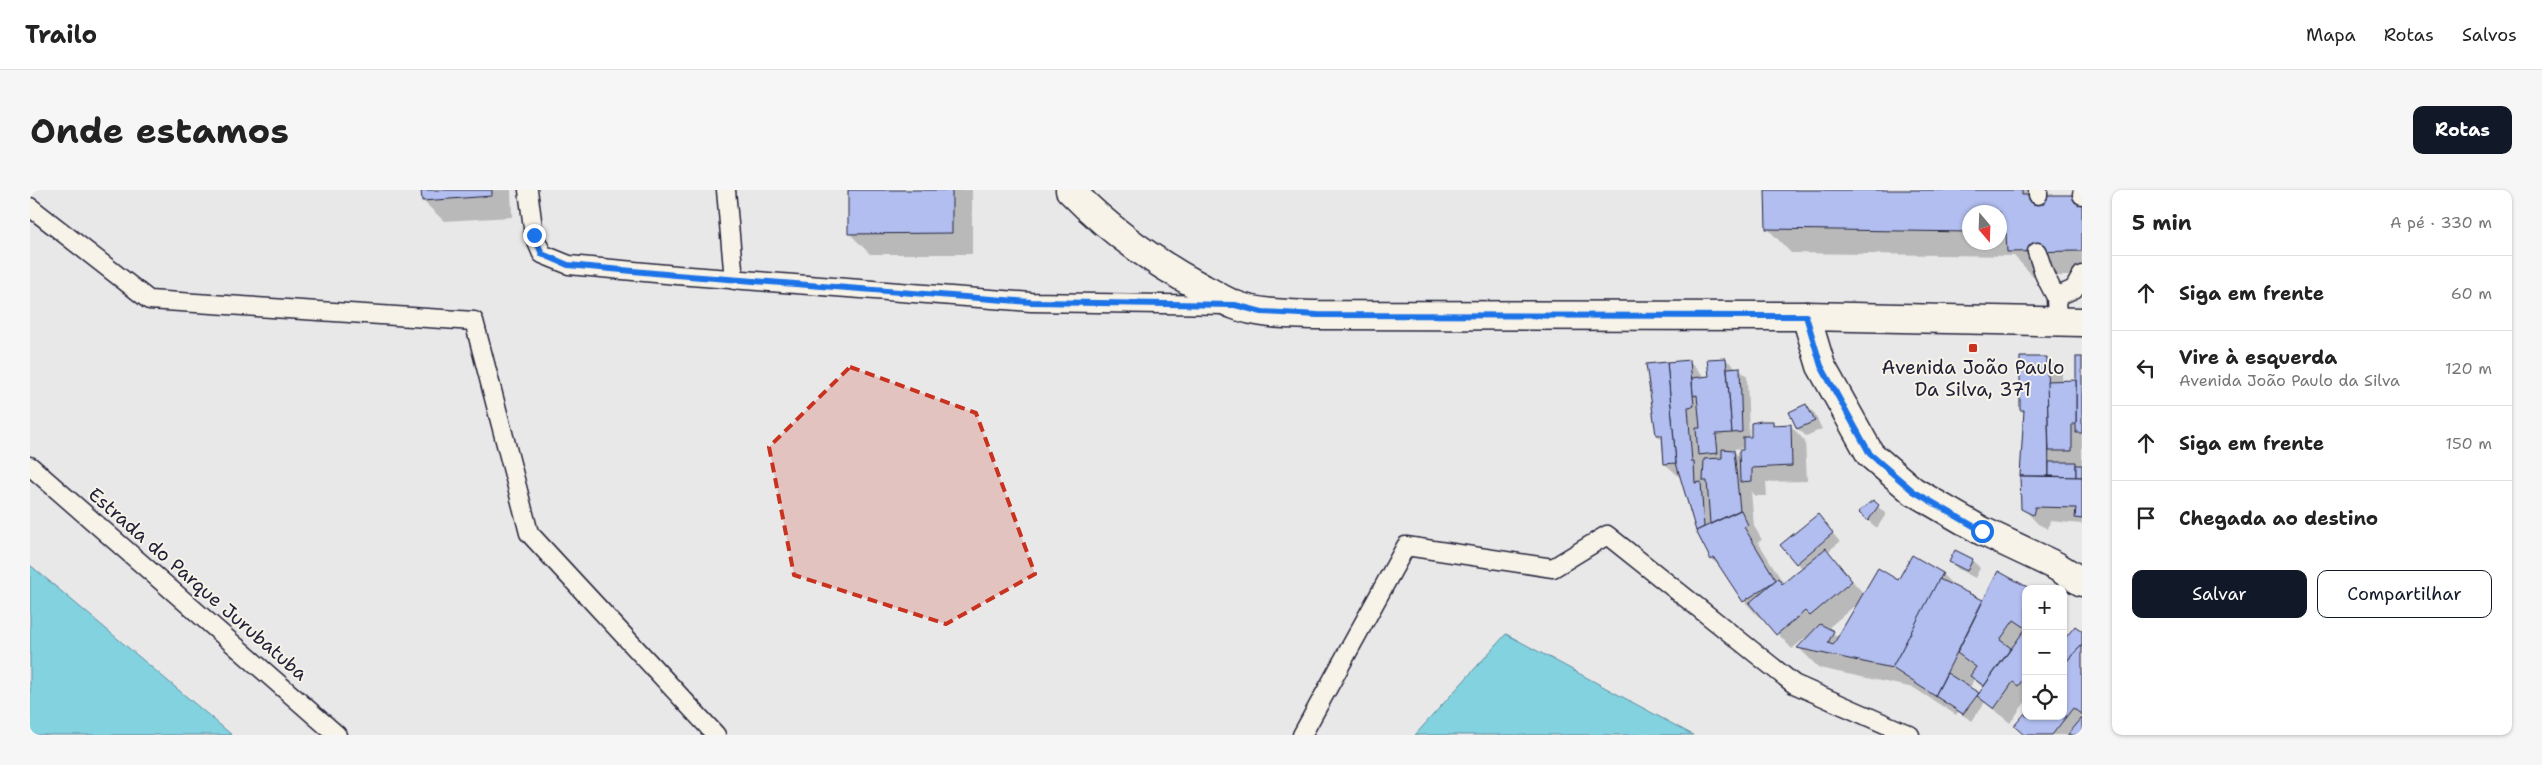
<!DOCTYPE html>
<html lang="pt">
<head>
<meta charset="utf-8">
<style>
	:root { --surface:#fff; --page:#f6f6f6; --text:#222; --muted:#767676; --line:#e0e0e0; --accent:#111827 }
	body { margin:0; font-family:"Shantell Sans",sans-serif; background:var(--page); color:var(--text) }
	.controls { position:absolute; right:15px; bottom:15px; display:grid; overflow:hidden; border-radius:10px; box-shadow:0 1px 4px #0004 }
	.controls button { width:45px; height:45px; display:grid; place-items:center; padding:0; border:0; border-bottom:1px solid var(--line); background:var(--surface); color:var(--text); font:25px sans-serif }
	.compass { position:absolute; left:1932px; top:15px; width:45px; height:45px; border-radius:50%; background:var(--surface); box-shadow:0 1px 4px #0004; rotate:161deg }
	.stop { position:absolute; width:15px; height:15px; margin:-11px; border:4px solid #1a73e8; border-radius:50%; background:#fff }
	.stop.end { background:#1a73e8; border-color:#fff; box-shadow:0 1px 5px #0008 }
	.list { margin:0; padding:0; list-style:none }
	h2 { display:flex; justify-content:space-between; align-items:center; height:65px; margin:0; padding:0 20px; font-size:21px }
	h2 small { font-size:16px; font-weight:400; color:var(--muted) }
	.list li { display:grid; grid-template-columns:32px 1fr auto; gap:15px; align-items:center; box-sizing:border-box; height:75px; padding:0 20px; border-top:1px solid var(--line) }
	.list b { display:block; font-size:19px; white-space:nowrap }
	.list p { margin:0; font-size:16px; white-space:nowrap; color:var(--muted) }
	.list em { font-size:16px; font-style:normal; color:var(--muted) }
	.actions { display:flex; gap:10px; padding:15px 20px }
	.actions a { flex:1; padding:11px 0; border:1px solid var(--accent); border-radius:10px; text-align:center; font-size:18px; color:var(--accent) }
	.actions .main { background:var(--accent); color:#fff }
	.icon { flex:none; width:28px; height:28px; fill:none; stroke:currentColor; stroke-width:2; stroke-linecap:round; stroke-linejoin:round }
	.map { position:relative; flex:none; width:2052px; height:545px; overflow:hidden; border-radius:10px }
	header { display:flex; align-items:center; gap:30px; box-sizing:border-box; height:70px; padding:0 25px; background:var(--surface); border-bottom:1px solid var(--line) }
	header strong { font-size:24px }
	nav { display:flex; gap:28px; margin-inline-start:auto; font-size:18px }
	.intro { display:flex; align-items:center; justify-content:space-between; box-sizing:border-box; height:120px; padding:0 30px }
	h1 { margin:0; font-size:35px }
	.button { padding:12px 22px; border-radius:10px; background:var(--accent); color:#fff; font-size:18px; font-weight:700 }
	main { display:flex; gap:30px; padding:0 30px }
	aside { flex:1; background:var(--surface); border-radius:10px; box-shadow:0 1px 4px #0004 }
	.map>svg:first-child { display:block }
</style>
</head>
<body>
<header>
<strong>Trailo</strong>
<nav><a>Mapa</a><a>Rotas</a><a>Salvos</a></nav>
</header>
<div class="intro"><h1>Onde estamos</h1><a class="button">Rotas</a></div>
<main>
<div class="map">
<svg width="2052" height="545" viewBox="0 0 2052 545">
	<rect width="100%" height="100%" fill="#e9e8e9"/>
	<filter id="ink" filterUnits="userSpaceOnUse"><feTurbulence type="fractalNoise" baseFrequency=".02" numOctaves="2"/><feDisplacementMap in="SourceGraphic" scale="10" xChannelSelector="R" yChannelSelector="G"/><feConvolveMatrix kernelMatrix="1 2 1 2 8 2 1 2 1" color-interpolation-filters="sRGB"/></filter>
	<g filter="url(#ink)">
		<g fill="#83d2e0" stroke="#5c8c9e">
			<path d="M0,375L202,545H0Z"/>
			<path d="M1476,444L1663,545H1385Z"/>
		</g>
		<g fill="#0003" fill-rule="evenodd">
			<path d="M392,0H481L482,27L414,31L393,11Z"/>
			<path d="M819,0H942V64H840L819,43Z"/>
			<path d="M1736,0H2014V6H2052V86H2003L1984,66L1761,63L1737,38ZM1940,22H1970V52H1940Z"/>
			<path d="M2017,168L2032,183V192H2048L2052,168V334L2020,331L2018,339L2008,334L1993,318L1991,265H1994L1995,224L1991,220Z"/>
			<path d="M1695,169L1717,186L1719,248H1722L1742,232L1746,236L1760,235L1775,251L1777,291L1736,292L1737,306H1726L1721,301L1724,336L1732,350L1728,352L1754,394L1773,379L1767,373L1795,334L1810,352L1797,362L1834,404L1869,392L1912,384L1926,398L1953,412L1996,399V511L1980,533L1955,512L1942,531L1928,522L1926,525L1884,498L1789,478L1769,458L1776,447L1762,459L1731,425L1729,427L1714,411L1693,380L1682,369L1668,340L1652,289L1635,274L1634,251L1627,245L1660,172L1675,187L1681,188ZM1714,258L1710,268L1702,259ZM1829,412L1809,448L1797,439ZM1801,463L1817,467V469L1799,466ZM1944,489L1953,498L1949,505L1940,498Z"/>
			<path d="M1776,215L1784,223L1792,239L1776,246L1768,239L1760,223Z"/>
			<path d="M1843,312L1856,324L1847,338L1837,330Z"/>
			<path d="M1942,370L1950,378L1945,388L1928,379L1920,371Z"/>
			<path d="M2052,443V545H1995L1996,526H2033Z"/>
		</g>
		<g fill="#b1beef" stroke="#22223b">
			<path d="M391,0H462V6L392,11Z"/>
			<path d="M818,0H922V43L818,44Z"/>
			<path d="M1735,0H1992V5H2052V61L1977,62L1976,43L1970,42V22H1940V42L1736,39Z"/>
			<path d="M1990,167H2017L2019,286H1990L1994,220H1990Z"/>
			<rect x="2046" y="167" width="6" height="76"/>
			<path d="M1696,168L1702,243L1686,244L1688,263L1668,265L1666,238H1670L1667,205L1663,206L1662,188L1679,186L1677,169Z"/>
			<path d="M1660,170L1664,216L1658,217L1662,272H1664L1665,293L1671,292L1674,337L1666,341L1646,273L1637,172Z"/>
			<path d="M1637,172L1646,273L1634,274L1632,245H1626L1616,174Z"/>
			<path d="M1710,177L1712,242L1702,243L1697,178Z"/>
			<path d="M2046,190V234H2042V261H2019L2017,191Z"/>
			<path d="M1776,214L1785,231L1767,239L1759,222Z"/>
			<path d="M1731,231H1743V235L1761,234L1762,276L1722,278V291L1710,292L1709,260H1713V247H1721V233Z"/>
			<path d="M1692,259L1704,260L1710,320L1680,334L1677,291H1673L1674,269L1692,268Z"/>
			<path d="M2019,272H2046V287L2019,286Z"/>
			<rect x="2046" y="275" width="6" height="12"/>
			<path d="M1990,286L2052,287V329L2045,328L2046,318L2005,317L2003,325L1991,319Z"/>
			<path d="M1843,310L1849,315L1838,331L1828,322Z"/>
			<path d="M1711,320L1718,335L1714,337L1746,390L1713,412L1684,368L1681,370L1666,341Z"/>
			<path d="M1788,324L1803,343L1766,374L1750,355Z"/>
			<path d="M1796,358L1822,391L1780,426L1775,421L1746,445L1719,413L1748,388L1752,394Z"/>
			<path d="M1925,360L1943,369L1937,381L1919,372Z"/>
			<path d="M1882,365L1913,383L1862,478L1767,458L1790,434L1804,441L1798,453L1803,455L1848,378L1868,390Z"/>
			<path d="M1968,381L2001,399H1996V438L1984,430L1970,450L1981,458L1954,496L1940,486L1946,477L1927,463Z"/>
			<path d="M1909,389L1953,410L1905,506L1862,478Z"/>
			<path d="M2045,436L2052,441V455L2033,475V451Z"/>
			<path d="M1996,438V485L1988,496L1983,492L1964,519L1947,506Z"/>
			<path d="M2052,455V525L2043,518L2022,545H1994L1984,536L1996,522V526H2033V475Z"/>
			<path d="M1917,483L1949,503L1933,524L1905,506Z"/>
			<path d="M2052,528V545H2038L2040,542Z"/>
		</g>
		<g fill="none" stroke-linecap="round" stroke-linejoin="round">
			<g stroke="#22223b" stroke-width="21">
				<g id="service">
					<path d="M498,0L504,45L512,64L539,75L647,85L1001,112L1197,115"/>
					<path d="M696,0L704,90"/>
					<path d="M2008,0V5"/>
					<path d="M2052,5V4"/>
					<path d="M0,17L119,110L444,131L499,343L686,545"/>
					<path d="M2007,62L2015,86L2026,107L2027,132"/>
					<path d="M2026,107L2044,99L2052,85"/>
					<path d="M0,276L307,545"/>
					<path d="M1272,545L1376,356L1523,378L1577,345L1764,494L1880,545"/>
				</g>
			</g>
			<g stroke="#22223b" stroke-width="31">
				<path id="minor" d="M1776,126L1791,176L1840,264L1883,301L1952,341L2026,376L2052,392"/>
			</g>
			<g stroke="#22223b" stroke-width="31">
				<path id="tertiary" d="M1040,0C1079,40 1125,73 1174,99C1184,104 1194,111 1205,115C1231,125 1260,124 1288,125L1776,126L2052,132"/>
			</g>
			<use href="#service" stroke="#f7f3e8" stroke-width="18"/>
			<use href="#minor" stroke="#f7f3e8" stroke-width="28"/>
			<use href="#tertiary" stroke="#f7f3e8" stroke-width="28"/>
		</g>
	</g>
	<g fill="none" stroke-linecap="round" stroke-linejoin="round" filter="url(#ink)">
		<path stroke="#1a73e8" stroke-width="6" d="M504,45L512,64L538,75L646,85L1001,112L1205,115L1232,122L1288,125L1776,126L1791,176L1840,264L1883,301L1952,341"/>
	</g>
	<path fill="#c8321e" fill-opacity="0.2" stroke="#c8321e" stroke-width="4" stroke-dasharray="10 6" stroke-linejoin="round" d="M820,177L946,223L1005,384L916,434L764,385L739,257Z"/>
	<rect fill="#c8321e" stroke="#f7f3e8" stroke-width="2" x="1938" y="153" width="10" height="10" rx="2.5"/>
	<g text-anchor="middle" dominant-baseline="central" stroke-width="4" stroke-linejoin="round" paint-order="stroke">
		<g font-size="19" fill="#22223b" stroke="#f7f3e8">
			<text x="1943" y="177">Avenida João Paulo<tspan x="1943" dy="22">Da Silva, 371</tspan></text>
		</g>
		<g font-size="19" fill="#22223b" stroke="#f7f3e8">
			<text transform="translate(168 394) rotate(41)">Estrada do Parque Jurubatuba</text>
		</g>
	</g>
</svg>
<div class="controls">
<button>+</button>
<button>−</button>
<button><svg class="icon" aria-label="locate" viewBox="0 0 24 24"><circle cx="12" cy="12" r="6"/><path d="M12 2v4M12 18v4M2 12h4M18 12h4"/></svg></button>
</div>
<svg class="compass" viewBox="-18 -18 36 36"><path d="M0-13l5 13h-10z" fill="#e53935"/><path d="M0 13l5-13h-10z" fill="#767676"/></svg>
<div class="stop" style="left:1952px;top:341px"></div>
<div class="stop end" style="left:504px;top:45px"></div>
</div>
<aside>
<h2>5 min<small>A pé · 330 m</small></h2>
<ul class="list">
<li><svg class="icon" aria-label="ahead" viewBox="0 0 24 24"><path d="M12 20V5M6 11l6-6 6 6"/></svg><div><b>Siga em frente</b></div><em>60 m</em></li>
<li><svg class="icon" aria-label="left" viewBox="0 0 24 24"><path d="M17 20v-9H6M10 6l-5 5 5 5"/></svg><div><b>Vire à esquerda</b><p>Avenida João Paulo da Silva</p></div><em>120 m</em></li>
<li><svg class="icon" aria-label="ahead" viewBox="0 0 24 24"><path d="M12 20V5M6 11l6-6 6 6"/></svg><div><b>Siga em frente</b></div><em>150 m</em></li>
<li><svg class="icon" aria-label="arrive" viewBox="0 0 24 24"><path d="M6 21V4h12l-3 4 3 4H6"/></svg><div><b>Chegada ao destino</b></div></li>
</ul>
<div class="actions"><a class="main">Salvar</a><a>Compartilhar</a></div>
</aside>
</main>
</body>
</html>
